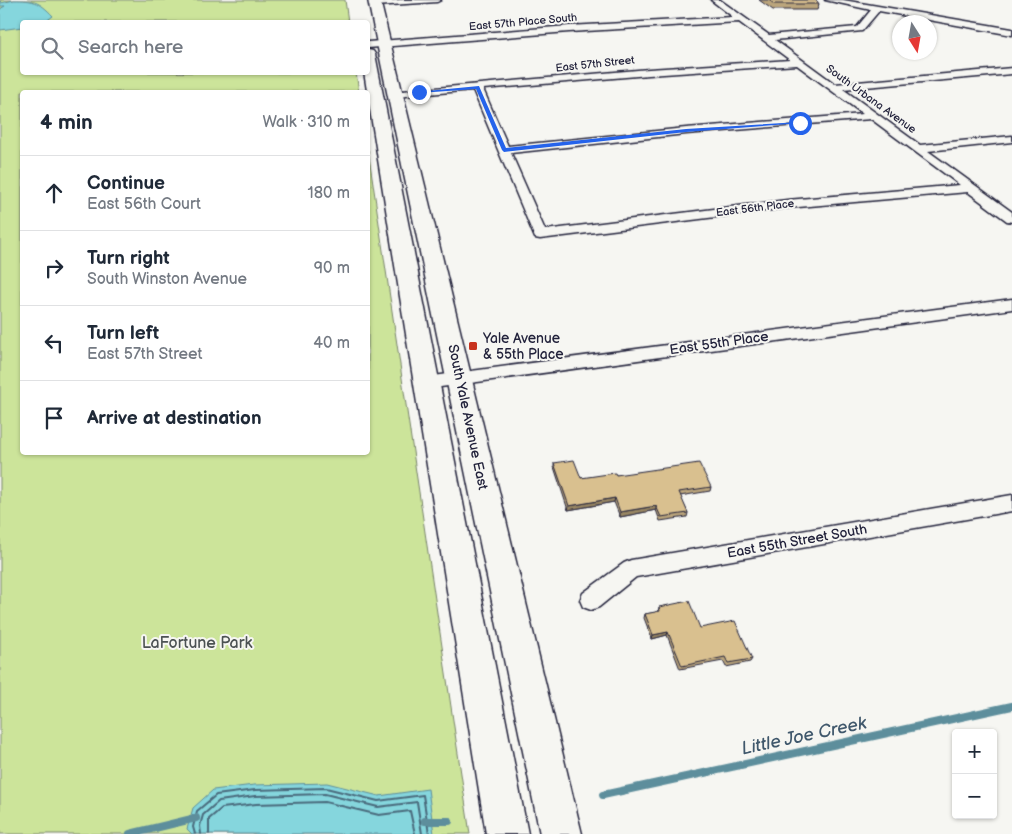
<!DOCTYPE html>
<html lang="en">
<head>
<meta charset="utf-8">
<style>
	:root { --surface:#fff; --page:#f2f2f3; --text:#1f2937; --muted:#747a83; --line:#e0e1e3 }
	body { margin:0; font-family:"Balsamiq Sans",sans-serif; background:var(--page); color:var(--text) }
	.controls { position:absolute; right:15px; bottom:15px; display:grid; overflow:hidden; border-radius:5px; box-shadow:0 1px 4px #0004 }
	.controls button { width:45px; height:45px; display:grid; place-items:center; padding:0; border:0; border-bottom:1px solid var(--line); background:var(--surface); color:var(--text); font:25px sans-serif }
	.compass { position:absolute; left:892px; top:15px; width:45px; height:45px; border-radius:50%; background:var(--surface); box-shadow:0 1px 4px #0004; rotate:169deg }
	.stop { position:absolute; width:15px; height:15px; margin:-11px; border:4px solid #2563eb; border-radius:50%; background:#fff }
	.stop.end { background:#2563eb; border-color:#fff; box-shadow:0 1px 5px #0008 }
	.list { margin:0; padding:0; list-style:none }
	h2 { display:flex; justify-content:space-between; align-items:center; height:65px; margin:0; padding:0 20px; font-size:21px }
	h2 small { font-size:16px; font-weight:400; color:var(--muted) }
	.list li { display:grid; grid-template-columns:32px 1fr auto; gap:15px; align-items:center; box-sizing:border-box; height:75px; padding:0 20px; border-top:1px solid var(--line) }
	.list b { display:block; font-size:19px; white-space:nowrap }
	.list p { margin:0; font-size:16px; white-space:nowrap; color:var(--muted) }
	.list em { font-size:16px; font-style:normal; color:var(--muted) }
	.icon { flex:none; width:28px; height:28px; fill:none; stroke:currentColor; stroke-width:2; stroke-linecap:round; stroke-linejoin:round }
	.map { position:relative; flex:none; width:1012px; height:834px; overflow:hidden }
	.search { position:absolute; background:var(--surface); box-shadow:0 1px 4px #0004; left:20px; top:20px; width:350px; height:55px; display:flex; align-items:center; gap:12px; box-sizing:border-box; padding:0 18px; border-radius:5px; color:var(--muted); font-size:19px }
	.panel { position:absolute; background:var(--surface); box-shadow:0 1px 4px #0004; left:20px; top:90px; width:350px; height:365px; border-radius:5px }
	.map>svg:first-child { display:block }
</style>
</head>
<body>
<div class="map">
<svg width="1012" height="834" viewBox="0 0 1012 834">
	<rect width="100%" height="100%" fill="#f6f6f2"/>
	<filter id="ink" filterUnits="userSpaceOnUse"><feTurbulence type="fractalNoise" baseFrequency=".02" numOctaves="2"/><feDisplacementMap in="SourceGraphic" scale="10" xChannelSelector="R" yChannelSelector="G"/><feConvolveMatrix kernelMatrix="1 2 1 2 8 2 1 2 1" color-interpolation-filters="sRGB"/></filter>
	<g filter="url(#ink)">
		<path fill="#cce49a" stroke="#77836a" d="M0,0H345L348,22H22V72L356,73L359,92H22V452H368V150L470,834H0Z"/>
		<g fill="#85d6dd" stroke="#5d8e9c">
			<path d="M14,0C33,0 39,1 53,16L45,22H22V27L0,30V9L5,6H0V1L1,3Z"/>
			<path d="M327,783L379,796L428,789L434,834H192L187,829L193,808L213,790L254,785Z"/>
		</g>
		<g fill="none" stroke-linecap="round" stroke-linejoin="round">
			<g stroke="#4a6a7c" stroke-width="2">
				<path d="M195,834L193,827L197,811L216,795L255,790L326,788L378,801L423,795L429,834"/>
				<path d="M201,834L200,826L203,815L219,801L255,796L325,794L378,807L417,802L422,834"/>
				<path d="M209,834V819L222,808L256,804L325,802L379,815L410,811L415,834"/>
			</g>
			<path stroke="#5d8e9c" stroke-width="3" d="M48,22H54"/>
			<g stroke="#5d8e9c" stroke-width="8">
				<path d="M603,795L1012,706"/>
				<path d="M425,821H449"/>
				<path d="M130,834L196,818"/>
			</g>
			<g stroke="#22223b" stroke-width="3">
				<g id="street">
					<path d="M400,0H441L437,2L375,6L371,4L375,2Z"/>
					<path d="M711,0H720L769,35L857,27L871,10L825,0H843L1012,29V35L879,11L862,31L775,40L835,84L1012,68V74L843,89L920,145L1012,136V142L928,151L1012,212V222L1007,221L968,192L787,208L540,239L535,238L473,90L395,97L391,96V92L649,69L790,60L739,22L569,32L368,48V42L569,26L733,17ZM797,65L863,114L686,128L508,146L483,89L649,75ZM871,119L960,185L787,200L545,230L511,153L686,134Z"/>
					<path d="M1012,299V309L426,389L420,387L418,383L420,379L426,377Z"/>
					<path d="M1012,495V511L636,577L599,607L591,610L583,607L580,600L583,593L624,563L631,560Z"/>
				</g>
			</g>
			<g stroke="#22223b" stroke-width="3">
				<g id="primary">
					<path d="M368,0H380L582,834H540Z"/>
					<path d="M368,50L373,51L375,54L528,834H486L364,72H368Z"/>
				</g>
			</g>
			<use href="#street" fill="#f6f6f2" fill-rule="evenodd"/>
			<use href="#primary" fill="#f6f6f2" fill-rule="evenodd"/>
		</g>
		<g fill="#bba57b" stroke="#22223b">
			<path d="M759,0H816L819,4L817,10H773Z"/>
			<path d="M554,463L581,478L616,475L711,487L710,491L680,496L688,513L687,517L660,521L656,510L620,517L614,502L568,510L554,467Z"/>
			<path d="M659,607L700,628L752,659L750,662L726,667L723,661L680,669L667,635L652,639L644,618L645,614L658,612Z"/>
		</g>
		<g fill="#988664" stroke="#22223b">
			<path d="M615,498L614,502L568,510L569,506Z"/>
			<path d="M656,506V510L620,517V512Z"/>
			<path d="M668,632L667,635L652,639L653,635Z"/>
		</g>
		<g fill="#d9c08f" stroke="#22223b">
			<path d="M769,0H816L819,4H774Z"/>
			<path d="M574,460L581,478L615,473L616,475L699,463L711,487L679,492L688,513L661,517L656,506L620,512L615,498L569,506L554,463Z"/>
			<path d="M689,601L700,628L735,621L752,659L728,663L725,657L682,666L668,632L653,635L645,614L660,611L659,607Z"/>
		</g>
	</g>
	<path fill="#2563eb" d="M479,86L506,148L686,129L800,122L802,123L686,132L504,152L502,150L476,89L419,93L416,92Z"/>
	<rect fill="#c8321e" stroke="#f6f6f2" stroke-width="2" x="468" y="341" width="10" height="10" rx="2.5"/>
	<g text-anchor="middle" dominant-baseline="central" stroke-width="4" stroke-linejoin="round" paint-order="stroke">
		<g font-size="11" fill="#22223b" stroke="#f6f6f2">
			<text transform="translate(523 22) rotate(-5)">East 57th Place South</text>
			<text transform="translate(595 64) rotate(-6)">East 57th Street</text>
			<text transform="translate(871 99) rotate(36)">South Urbana Avenue</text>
			<text transform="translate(755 208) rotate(-7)">East 56th Place</text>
		</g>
		<g font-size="14" fill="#22223b" stroke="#f6f6f2" text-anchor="start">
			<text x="483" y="338">Yale Avenue<tspan x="483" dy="16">&amp; 55th Place</tspan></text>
		</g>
		<g font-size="14" fill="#22223b" stroke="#f6f6f2">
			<text transform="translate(719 343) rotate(-8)">East 55th Place</text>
			<text transform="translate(468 417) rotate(78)">South Yale Avenue East</text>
			<text transform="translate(797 541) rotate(-10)">East 55th Street South</text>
		</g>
		<g font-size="16" fill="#4c5253" stroke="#f6f6f2">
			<text x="197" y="643">LaFortune Park</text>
		</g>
		<g font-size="18" font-style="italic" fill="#40586c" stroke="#f6f6f2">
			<text transform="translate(804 736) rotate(-12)">Little Joe Creek</text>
		</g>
	</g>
</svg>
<div class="controls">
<button>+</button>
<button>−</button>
</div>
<svg class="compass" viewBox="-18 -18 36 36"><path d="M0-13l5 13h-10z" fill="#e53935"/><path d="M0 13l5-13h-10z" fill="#747a83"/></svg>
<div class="stop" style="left:800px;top:123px"></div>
<div class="stop end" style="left:419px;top:92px"></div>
<div class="search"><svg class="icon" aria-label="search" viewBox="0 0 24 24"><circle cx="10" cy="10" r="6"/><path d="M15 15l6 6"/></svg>Search here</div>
<section class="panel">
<h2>4 min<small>Walk · 310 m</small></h2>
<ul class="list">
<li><svg class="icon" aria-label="ahead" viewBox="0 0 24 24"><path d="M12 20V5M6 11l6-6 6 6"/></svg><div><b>Continue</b><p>East 56th Court</p></div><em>180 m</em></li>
<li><svg class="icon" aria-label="right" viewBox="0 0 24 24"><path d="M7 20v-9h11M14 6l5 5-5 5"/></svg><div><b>Turn right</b><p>South Winston Avenue</p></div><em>90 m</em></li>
<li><svg class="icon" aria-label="left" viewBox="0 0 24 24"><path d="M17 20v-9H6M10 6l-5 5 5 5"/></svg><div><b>Turn left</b><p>East 57th Street</p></div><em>40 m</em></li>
<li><svg class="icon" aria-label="arrive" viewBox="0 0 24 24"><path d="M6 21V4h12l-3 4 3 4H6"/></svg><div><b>Arrive at destination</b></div></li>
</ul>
</section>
</div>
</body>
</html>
